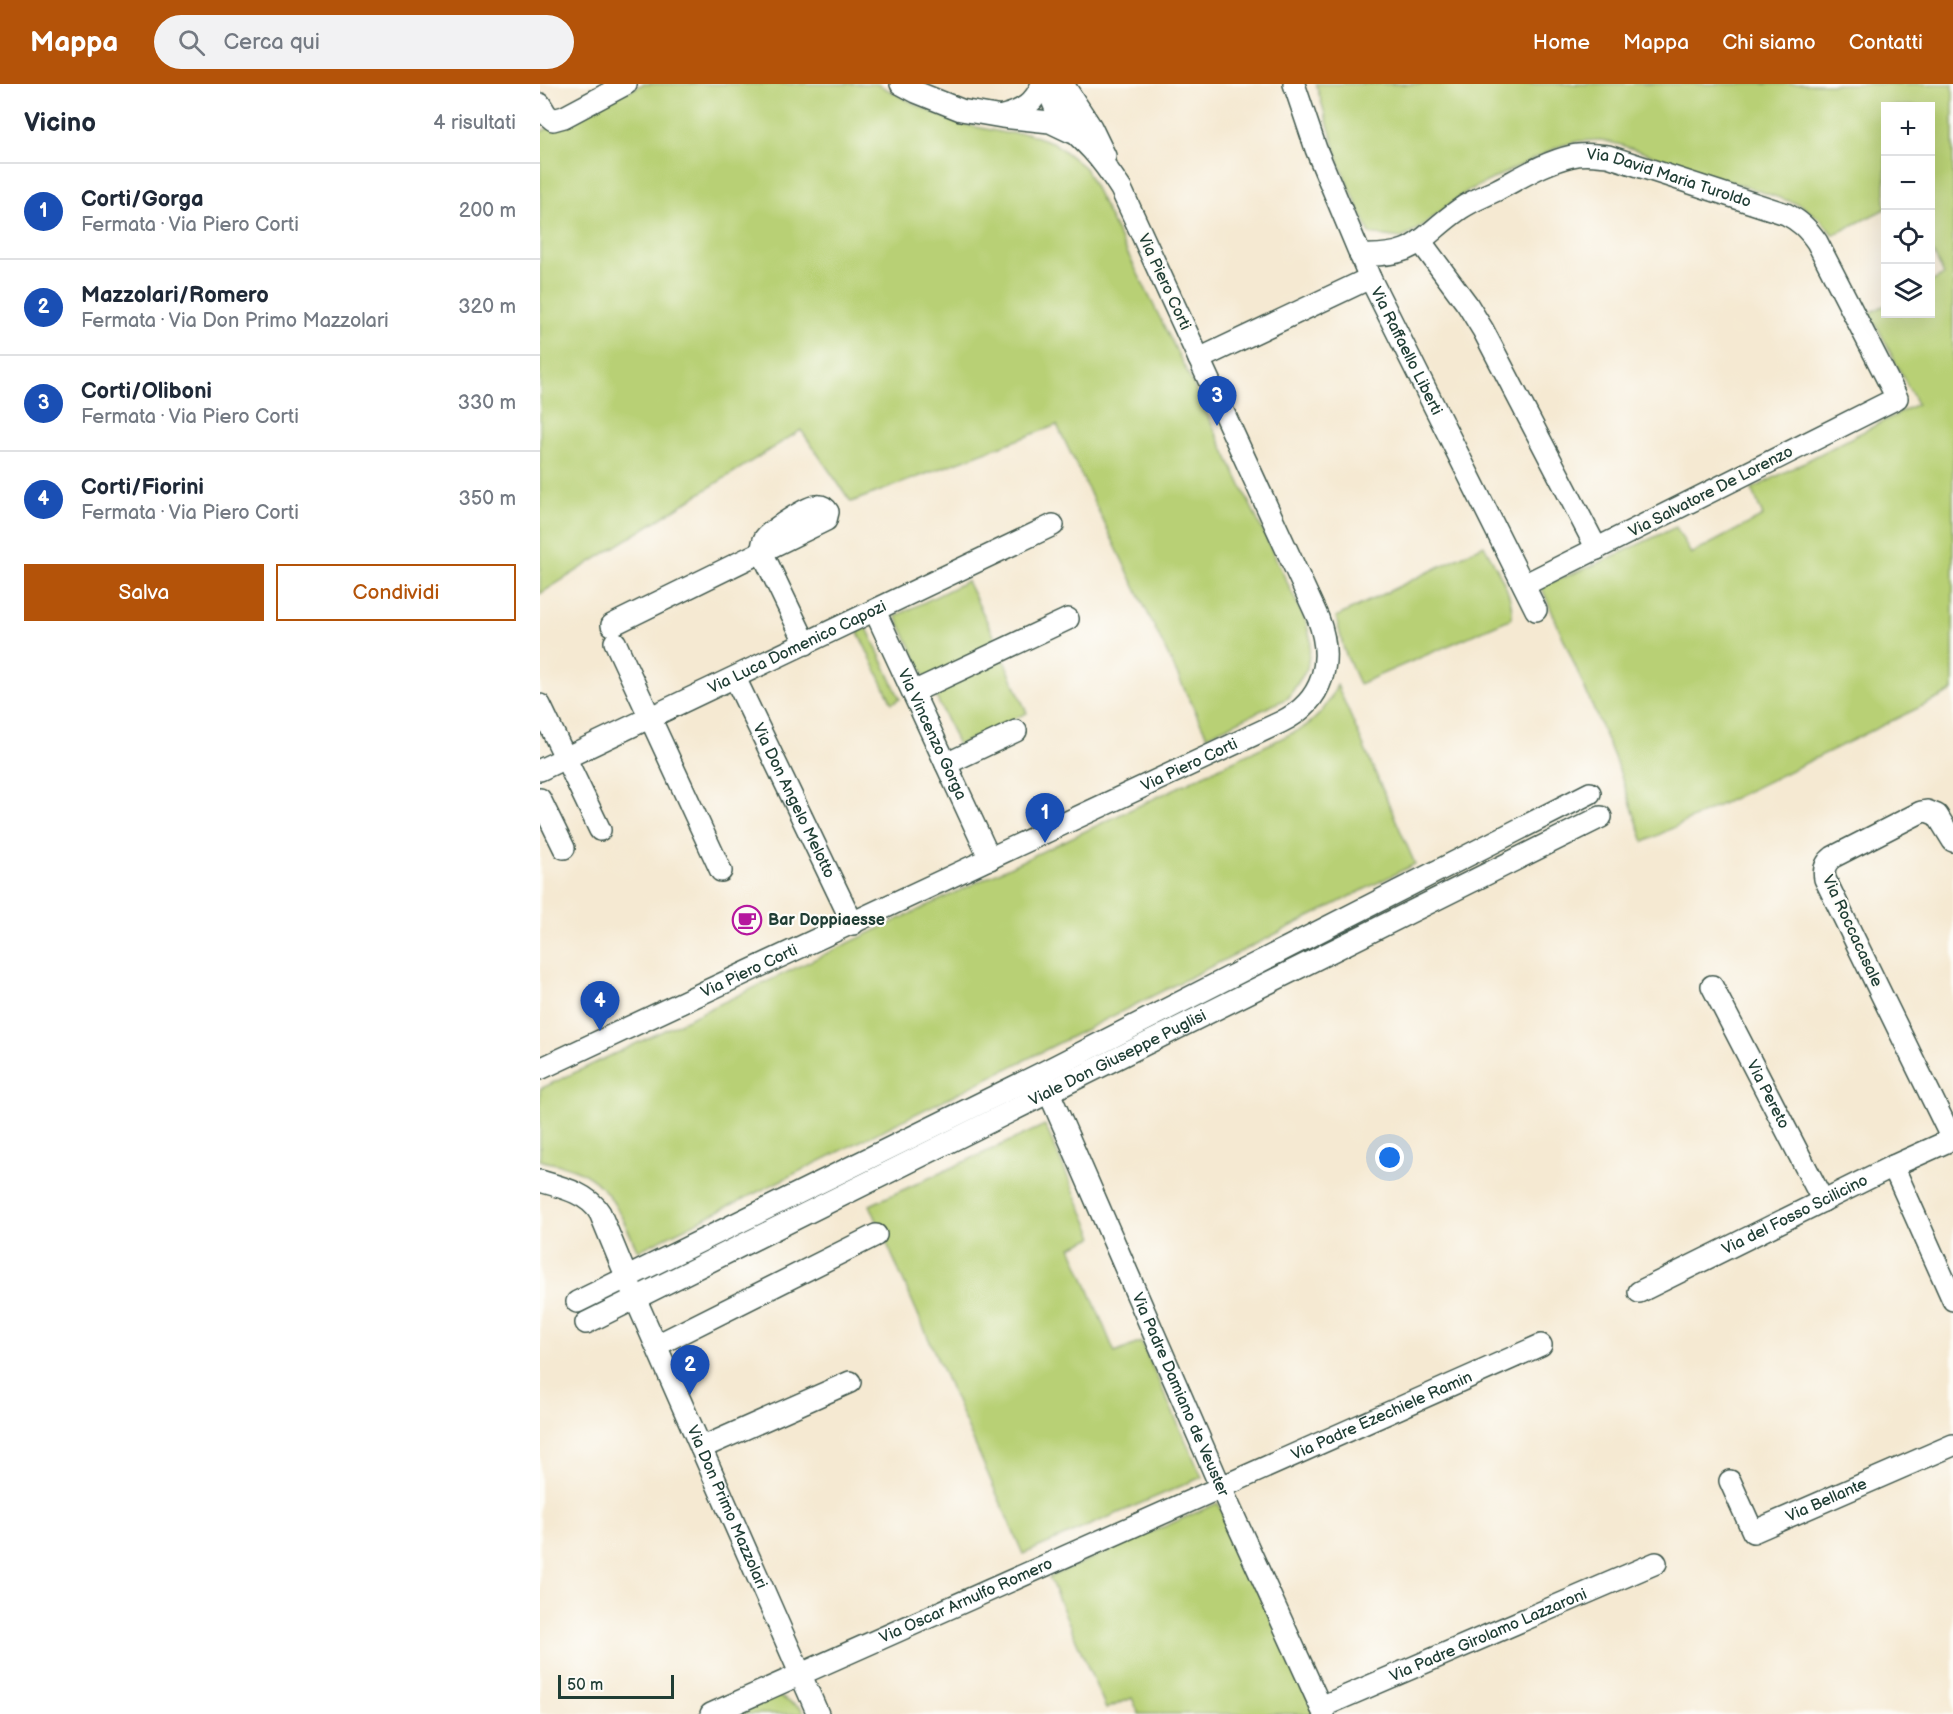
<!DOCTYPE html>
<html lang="it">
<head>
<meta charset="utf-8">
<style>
	:root { --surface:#fff; --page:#f2f2f3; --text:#1f2937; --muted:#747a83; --line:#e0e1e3; --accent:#b45309 }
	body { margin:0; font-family:"Balsamiq Sans",sans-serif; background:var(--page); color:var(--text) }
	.controls { position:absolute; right:18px; top:18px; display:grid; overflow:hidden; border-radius:0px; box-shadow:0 6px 24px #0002 }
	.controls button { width:54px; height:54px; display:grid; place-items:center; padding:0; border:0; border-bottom:2px solid var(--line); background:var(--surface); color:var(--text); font:30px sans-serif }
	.scale { position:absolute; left:18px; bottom:15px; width:116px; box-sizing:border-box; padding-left:6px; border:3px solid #1f3d34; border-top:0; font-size:16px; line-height:21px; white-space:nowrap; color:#1f3d34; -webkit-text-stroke:4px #fdfcf7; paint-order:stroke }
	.you { position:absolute; left:850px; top:1074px; width:21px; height:21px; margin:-15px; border:4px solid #fff; border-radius:50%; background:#1a73e8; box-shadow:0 0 0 9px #1a73e833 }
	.badge { display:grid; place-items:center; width:39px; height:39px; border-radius:50%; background:var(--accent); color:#fff; font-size:20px; font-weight:700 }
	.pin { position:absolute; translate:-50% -50px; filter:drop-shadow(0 2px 3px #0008) }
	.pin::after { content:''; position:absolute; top:32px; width:21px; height:18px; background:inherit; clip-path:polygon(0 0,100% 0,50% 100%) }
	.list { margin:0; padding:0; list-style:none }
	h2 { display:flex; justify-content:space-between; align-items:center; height:78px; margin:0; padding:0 24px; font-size:26px }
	h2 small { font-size:20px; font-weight:400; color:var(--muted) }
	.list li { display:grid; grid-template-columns:39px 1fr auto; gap:18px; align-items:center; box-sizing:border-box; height:96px; padding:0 24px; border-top:2px solid var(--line) }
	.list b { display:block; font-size:22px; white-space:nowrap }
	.list p { margin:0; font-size:20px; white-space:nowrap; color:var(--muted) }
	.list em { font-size:20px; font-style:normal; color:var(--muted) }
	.actions { display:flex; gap:12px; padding:18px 24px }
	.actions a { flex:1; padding:14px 0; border:2px solid var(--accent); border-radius:0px; text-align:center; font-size:21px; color:var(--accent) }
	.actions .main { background:var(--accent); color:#fff }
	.icon { flex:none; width:33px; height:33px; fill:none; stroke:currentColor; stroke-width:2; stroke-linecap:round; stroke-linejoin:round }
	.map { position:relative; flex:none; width:1413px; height:1630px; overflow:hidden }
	header { display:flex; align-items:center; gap:36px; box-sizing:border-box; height:84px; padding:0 30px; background:var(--accent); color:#fff }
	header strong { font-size:28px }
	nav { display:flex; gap:33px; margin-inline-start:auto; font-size:21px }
	.search { width:420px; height:54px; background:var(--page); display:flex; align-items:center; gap:15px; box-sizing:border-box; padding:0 21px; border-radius:33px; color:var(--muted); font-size:22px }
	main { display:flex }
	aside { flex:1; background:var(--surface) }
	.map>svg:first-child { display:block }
</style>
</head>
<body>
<header>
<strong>Mappa</strong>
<div class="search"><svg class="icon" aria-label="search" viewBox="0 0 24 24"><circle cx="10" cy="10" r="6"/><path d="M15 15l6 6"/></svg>Cerca qui</div>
<nav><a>Home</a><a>Mappa</a><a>Chi siamo</a><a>Contatti</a></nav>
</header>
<main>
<aside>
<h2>Vicino<small>4 risultati</small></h2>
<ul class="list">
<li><span class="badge" style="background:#1a4fb4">1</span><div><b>Corti/Gorga</b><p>Fermata · Via Piero Corti</p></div><em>200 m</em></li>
<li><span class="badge" style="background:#1a4fb4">2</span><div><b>Mazzolari/Romero</b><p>Fermata · Via Don Primo Mazzolari</p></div><em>320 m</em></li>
<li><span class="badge" style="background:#1a4fb4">3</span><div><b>Corti/Oliboni</b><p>Fermata · Via Piero Corti</p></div><em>330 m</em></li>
<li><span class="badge" style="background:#1a4fb4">4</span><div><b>Corti/Fiorini</b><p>Fermata · Via Piero Corti</p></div><em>350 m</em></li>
</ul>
<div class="actions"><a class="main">Salva</a><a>Condividi</a></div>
</aside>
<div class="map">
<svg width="1413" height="1630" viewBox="0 0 1413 1630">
	<rect width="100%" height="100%" fill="#fdfcf7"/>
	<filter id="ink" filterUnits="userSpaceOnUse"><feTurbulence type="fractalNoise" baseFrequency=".0167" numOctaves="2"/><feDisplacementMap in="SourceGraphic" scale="12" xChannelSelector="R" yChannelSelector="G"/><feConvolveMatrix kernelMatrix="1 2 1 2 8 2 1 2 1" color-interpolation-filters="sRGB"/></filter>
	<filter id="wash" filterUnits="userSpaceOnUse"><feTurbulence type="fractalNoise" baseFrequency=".008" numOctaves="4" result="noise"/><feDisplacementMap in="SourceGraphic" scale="24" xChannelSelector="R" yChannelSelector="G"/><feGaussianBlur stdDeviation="1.35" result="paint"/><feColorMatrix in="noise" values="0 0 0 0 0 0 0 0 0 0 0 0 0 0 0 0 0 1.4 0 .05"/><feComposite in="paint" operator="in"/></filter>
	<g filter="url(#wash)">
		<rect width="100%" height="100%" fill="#f5e9d2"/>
		<g fill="#b8d075" stroke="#6c8654" stroke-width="1.5">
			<path d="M103,0H337L377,21L417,39L465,49H486L514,59L545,84L646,286L766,538L771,557L767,585L748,614L667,652L517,341L311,418L261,346L0,510V48Z"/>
			<path d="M776,0H1413V607L1104,758L1077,680L1001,502L1052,482L1136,443L1151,470L1223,432L1212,405L1377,320L1330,229L1345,221L1346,230H1390L1391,198L1404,191L1391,164L1390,22H1346L1345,125L1293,151L1282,137L1261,121L1081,61L1061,56L1039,57L1020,62L926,108L874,148L861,154L830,150L801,84Z"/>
			<path d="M944,461C955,483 974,509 972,534L819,600L804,566L796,533Z"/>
			<path d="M427,497L459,562L387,597L356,532Z"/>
			<path d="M327,544L360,615L352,619L318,548Z"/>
			<path d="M463,574L487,629L418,661L393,606Z"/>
			<path d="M797,601L875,780L497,970L98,1167C81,1132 69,1095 28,1083C19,1080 9,1079 0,1076V1005L761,645C779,634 789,620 797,601Z"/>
			<path d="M505,1041L554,1153L531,1163L575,1269L601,1258L662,1393L483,1470L330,1121Z"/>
			<path d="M678,1419L775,1630H599L592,1614L566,1625L509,1493Z"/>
			<path d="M236,1611L261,1624L264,1630H188Z"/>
		</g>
	</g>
	<g filter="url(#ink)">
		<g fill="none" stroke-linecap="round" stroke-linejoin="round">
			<g stroke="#3f574c" stroke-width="24">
				<g id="minor">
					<path d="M361,0L376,8L421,26L462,33L510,38L531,48"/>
					<path d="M523,0L551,43L565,72"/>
					<path id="s1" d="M754,0L776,65L830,194L996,526"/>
					<path d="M0,20L6,30L13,36L24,33L86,0"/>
					<path d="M463,32C482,27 495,19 502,0"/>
					<path d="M881,158L927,220L943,246L1057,465"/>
					<path id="s2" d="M820,171C879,173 877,155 920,125C931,117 945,112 957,106C980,94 1005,78 1032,72C1044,69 1056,71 1068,72L1246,130C1260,137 1268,145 1277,158L1357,314L984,501"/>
					<path d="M659,275L830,194"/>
					<path id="s3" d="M335,527L450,775"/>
					<path d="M72,541L280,439L286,436L288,428C285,423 282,421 276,422C268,422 230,447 225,454C222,459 222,463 222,468L266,560"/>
					<path d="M75,558L181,787"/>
					<path id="s4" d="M195,594L313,840"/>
					<path d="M373,608L528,535"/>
					<path d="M0,621L60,746"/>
					<path d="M406,680L476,647"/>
					<path id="s5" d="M0,686L513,441"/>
					<path d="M0,715L24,764"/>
					<path id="s6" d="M1172,902L1283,1117"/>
					<path id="s7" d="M0,985L741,638C784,617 794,577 778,534L581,105C572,91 563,78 552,66C529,41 515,37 508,0"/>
					<path id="s8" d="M504,997L681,1404L784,1630"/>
					<path d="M1412,1055L1285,795C1283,785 1285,779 1293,773L1381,728L1387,727L1397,731L1413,757"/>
					<path d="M1353,1082L1413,1216"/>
					<path id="s9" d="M0,1097C21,1103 48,1109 60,1129L96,1216L278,1630"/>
					<path id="s10" d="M1099,1208L1353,1082L1413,1055"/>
					<path d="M37,1218L500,990L1050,709"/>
					<path id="s11" d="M46,1239L1061,733"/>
					<path d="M117,1261L336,1151"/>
					<path d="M161,1364L310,1298"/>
					<path id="s12" d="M1190,1397L1213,1448L1413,1361"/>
					<path id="s13" d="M781,1623L1116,1479"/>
					<path id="s14" d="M171,1630L1001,1261"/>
				</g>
			</g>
			<use href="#minor" stroke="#fff" stroke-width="21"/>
		</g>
	</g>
	<defs>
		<g id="cafe-ring" transform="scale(1.5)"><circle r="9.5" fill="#fdfcf7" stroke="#b5179e" stroke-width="1.5"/><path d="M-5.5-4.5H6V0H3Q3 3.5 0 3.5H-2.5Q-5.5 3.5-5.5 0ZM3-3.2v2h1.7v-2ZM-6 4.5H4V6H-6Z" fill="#b5179e"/></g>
	</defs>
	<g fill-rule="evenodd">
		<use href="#cafe-ring" x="207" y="836"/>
	</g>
	<g text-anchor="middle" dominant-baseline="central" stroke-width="4.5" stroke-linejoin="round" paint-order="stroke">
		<g font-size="16" fill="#1f3d34" stroke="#fdfcf7">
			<text stroke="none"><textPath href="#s2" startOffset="339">Via David Maria Turoldo</textPath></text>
			<text transform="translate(624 198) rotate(65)">Via Piero Corti</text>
			<text stroke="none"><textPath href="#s1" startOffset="290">Via Raffaello Liberti</textPath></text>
			<text transform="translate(1171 408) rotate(-27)">Via Salvatore De Lorenzo</text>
			<text stroke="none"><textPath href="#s5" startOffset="285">Via Luca Domenico Capozi</textPath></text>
			<text stroke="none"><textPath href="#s3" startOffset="136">Via Vincenzo Gorga</textPath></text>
			<text stroke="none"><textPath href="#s7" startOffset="717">Via Piero Corti</textPath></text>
			<text stroke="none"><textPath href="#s4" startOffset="136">Via Don Angelo Melotto</textPath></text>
			<text transform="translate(1312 847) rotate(65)">Via Roccacasale</text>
			<text stroke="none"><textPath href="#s7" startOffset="231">Via Piero Corti</textPath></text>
			<text stroke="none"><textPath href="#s11" startOffset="594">Viale Don Giuseppe Puglisi</textPath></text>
			<text stroke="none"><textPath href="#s6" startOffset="122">Via Pereto</textPath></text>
			<text stroke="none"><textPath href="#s10" startOffset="174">Via del Fosso Scilicino</textPath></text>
			<text stroke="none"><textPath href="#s8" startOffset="342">Via Padre Damiano de Veuster</textPath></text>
			<text stroke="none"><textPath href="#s14" startOffset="734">Via Padre Ezechiele Ramin</textPath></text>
			<text stroke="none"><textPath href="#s12" startOffset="136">Via Bellante</textPath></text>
			<text stroke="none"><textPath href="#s9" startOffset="390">Via Don Primo Mazzolari</textPath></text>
			<text stroke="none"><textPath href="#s14" startOffset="279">Via Oscar Arnulfo Romero</textPath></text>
			<text stroke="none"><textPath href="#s13" startOffset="182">Via Padre Girolamo Lazzaroni</textPath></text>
		</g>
		<g font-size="16" font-weight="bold" fill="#1f3d34" stroke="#fdfcf7" text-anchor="start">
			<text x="228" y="836">Bar Doppiaesse</text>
		</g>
	</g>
</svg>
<div class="controls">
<button>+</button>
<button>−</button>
<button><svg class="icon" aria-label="locate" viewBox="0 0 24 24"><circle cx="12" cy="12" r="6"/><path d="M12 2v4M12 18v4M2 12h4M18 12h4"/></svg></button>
<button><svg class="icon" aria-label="layers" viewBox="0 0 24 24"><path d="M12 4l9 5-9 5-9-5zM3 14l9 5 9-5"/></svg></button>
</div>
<div class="scale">50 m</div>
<div class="you"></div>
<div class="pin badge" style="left:505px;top:759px;background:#1a4fb4">1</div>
<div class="pin badge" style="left:150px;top:1311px;background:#1a4fb4">2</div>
<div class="pin badge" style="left:677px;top:342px;background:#1a4fb4">3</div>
<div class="pin badge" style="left:60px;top:947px;background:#1a4fb4">4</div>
</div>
</main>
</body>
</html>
